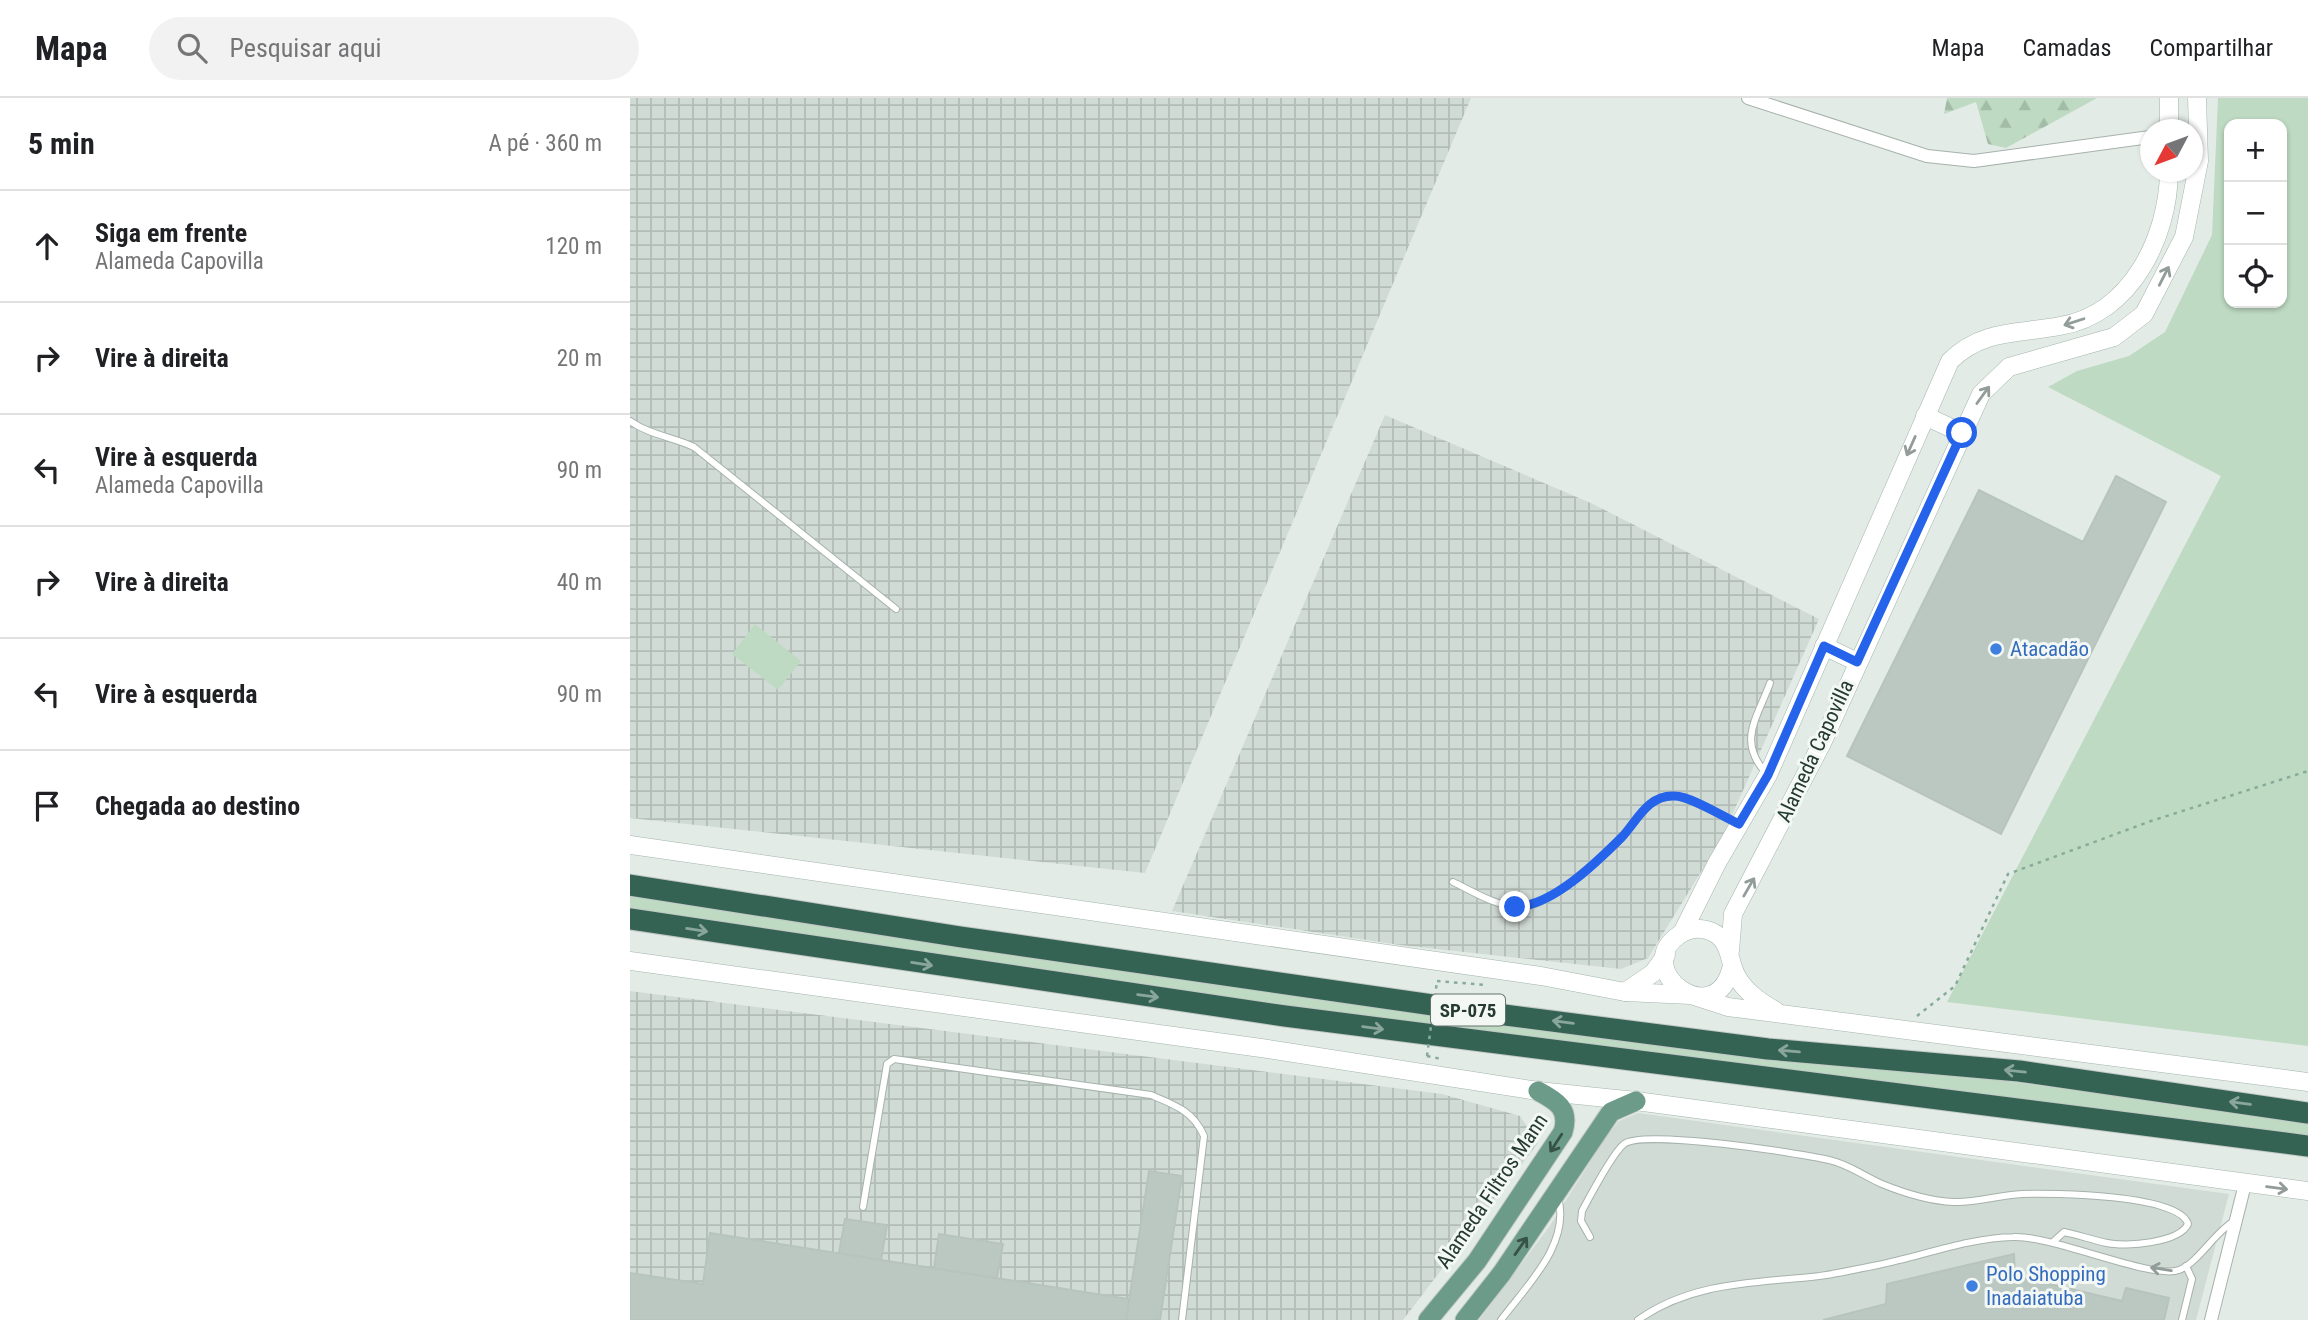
<!DOCTYPE html>
<html lang="pt">
<head>
<meta charset="utf-8">
<style>
	:root { --surface:#fff; --page:#f2f2f2; --text:#202124; --muted:#757577; --line:#e0e0e0 }
	body { margin:0; font-family:"Roboto Condensed",sans-serif; background:var(--page); color:var(--text) }
	.controls { position:absolute; right:21px; top:21px; display:grid; overflow:hidden; border-radius:14px; box-shadow:0 2px 5px #0004 }
	.controls button { width:63px; height:63px; display:grid; place-items:center; padding:0; border:0; border-bottom:2px solid var(--line); background:var(--surface); color:var(--text); font:35px sans-serif }
	.compass { position:absolute; left:1510px; top:21px; width:63px; height:63px; border-radius:50%; background:var(--surface); box-shadow:0 2px 5px #0004; rotate:229deg }
	.stop { position:absolute; width:21px; height:21px; margin:-16px; border:5px solid #2563eb; border-radius:50%; background:#fff }
	.stop.end { background:#2563eb; border-color:#fff; box-shadow:0 2px 7px #0008 }
	.list { margin:0; padding:0; list-style:none }
	h2 { display:flex; justify-content:space-between; align-items:center; height:91px; margin:0; padding:0 28px; font-size:30px }
	h2 small { font-size:23px; font-weight:400; color:var(--muted) }
	.list li { display:grid; grid-template-columns:46px 1fr auto; gap:21px; align-items:center; box-sizing:border-box; height:112px; padding:0 28px; border-top:2px solid var(--line) }
	.list b { display:block; font-size:26px; white-space:nowrap }
	.list p { margin:0; font-size:23px; white-space:nowrap; color:var(--muted) }
	.list em { font-size:23px; font-style:normal; color:var(--muted) }
	.icon { flex:none; width:38px; height:38px; fill:none; stroke:currentColor; stroke-width:2; stroke-linecap:round; stroke-linejoin:round }
	.map { position:relative; flex:none; width:1678px; height:1222px; overflow:hidden }
	header { display:flex; align-items:center; gap:42px; box-sizing:border-box; height:98px; padding:0 35px; background:var(--surface); border-bottom:2px solid var(--line) }
	header strong { font-size:33px }
	nav { display:flex; gap:38px; margin-inline-start:auto; font-size:24px }
	.search { width:490px; height:63px; background:var(--page); display:flex; align-items:center; gap:18px; box-sizing:border-box; padding:0 24px; border-radius:38px; color:var(--muted); font-size:26px }
	main { display:flex }
	aside { flex:1; background:var(--surface) }
	.map>svg:first-child { display:block }
</style>
</head>
<body>
<header>
<strong>Mapa</strong>
<div class="search"><svg class="icon" aria-label="search" viewBox="0 0 24 24"><circle cx="10" cy="10" r="6"/><path d="M15 15l6 6"/></svg>Pesquisar aqui</div>
<nav><a>Mapa</a><a>Camadas</a><a>Compartilhar</a></nav>
</header>
<main>
<aside>
<h2>5 min<small>A pé · 360 m</small></h2>
<ul class="list">
<li><svg class="icon" aria-label="ahead" viewBox="0 0 24 24"><path d="M12 20V5M6 11l6-6 6 6"/></svg><div><b>Siga em frente</b><p>Alameda Capovilla</p></div><em>120 m</em></li>
<li><svg class="icon" aria-label="right" viewBox="0 0 24 24"><path d="M7 20v-9h11M14 6l5 5-5 5"/></svg><div><b>Vire à direita</b></div><em>20 m</em></li>
<li><svg class="icon" aria-label="left" viewBox="0 0 24 24"><path d="M17 20v-9H6M10 6l-5 5 5 5"/></svg><div><b>Vire à esquerda</b><p>Alameda Capovilla</p></div><em>90 m</em></li>
<li><svg class="icon" aria-label="right" viewBox="0 0 24 24"><path d="M7 20v-9h11M14 6l5 5-5 5"/></svg><div><b>Vire à direita</b></div><em>40 m</em></li>
<li><svg class="icon" aria-label="left" viewBox="0 0 24 24"><path d="M17 20v-9H6M10 6l-5 5 5 5"/></svg><div><b>Vire à esquerda</b></div><em>90 m</em></li>
<li><svg class="icon" aria-label="arrive" viewBox="0 0 24 24"><path d="M6 21V4h12l-3 4 3 4H6"/></svg><div><b>Chegada ao destino</b></div></li>
</ul>
</aside>
<div class="map">
<svg width="1678" height="1222" viewBox="0 0 1678 1222">
	<defs>
		<pattern id="industrial-grid" width="8" height="8" patternUnits="userSpaceOnUse" patternTransform="scale(1.75)"><rect width="8" height="8" fill="#d1dbd5"/><path d="M0 4h8M4 0v8" fill="none" stroke="#b3bdb7"/></pattern>
		<pattern id="forest-firs" width="22" height="20" patternUnits="userSpaceOnUse" patternTransform="scale(1.75)"><rect width="22" height="20" fill="#bedac2"/><path d="M5 1l3.5 6h-7zM16 11l3.5 6h-7z" fill="#a3bca7"/></pattern>
	</defs>
	<rect width="100%" height="100%" fill="#e3ebe6"/>
	<path fill="#d1dbd5" d="M1008,1015L1599,1096L1566,1222H849L919,1129L976,1039L989,1023Z"/>
	<g fill="url(#industrial-grid)">
		<path d="M0,0H841L515,775L0,720Z"/>
		<path d="M755,317L963,406L1189,521L1092,740L1018,860L991,871L770,847L542,813Z"/>
		<path d="M0,893L812,996L890,1018L908,1045L773,1222H0Z"/>
	</g>
	<g fill="#bedac2" fill-rule="evenodd">
		<path d="M1588,0H1678V948L1317,904L1591,378L1418,289L1447,273L1499,258L1535,234L1582,137ZM1652,26V205H1599V26Z"/>
		<path d="M125,526L171,563L148,592L102,556Z"/>
		<path d="M0,796L1678,1024V1039L763,926L0,814Z"/>
	</g>
	<path fill="url(#forest-firs)" d="M1317,0H1467L1376,50L1358,46L1346,4L1314,16Z"/>
	<g fill="#bbc8c2" stroke="#b6c4bc" stroke-width="2">
		<path d="M1486,378L1536,404L1371,736L1217,658L1349,392L1453,444Z"/>
		<path d="M519,1073L552,1078L530,1222H496Z"/>
		<path d="M215,1121L257,1127L251,1162L209,1155Z"/>
		<path d="M80,1135L499,1201L496,1222H0V1175L73,1186Z"/>
		<path d="M309,1136L373,1146L367,1180L304,1170Z"/>
		<path d="M1384,1156L1385,1178L1492,1203L1496,1190L1539,1200L1534,1222H1193L1256,1206L1257,1186Z"/>
	</g>
	<g fill="none" stroke-linecap="round" stroke-linejoin="round">
		<g stroke="#a6b2ac" stroke-width="8">
			<g id="lane">
				<path d="M0,323C20,337 43,339 64,349L266,511"/>
				<path d="M1136,675C1107,643 1127,621 1140,585"/>
				<path d="M823,784C842,793 866,808 887,809C919,811 970,761 992,739C1007,723 1018,698 1044,698C1058,698 1093,719 1107,725"/>
				<path d="M233,1109L257,966L264,961L521,997C545,1007 563,1013 574,1038L552,1222"/>
				<path d="M960,1139L951,1123L952,1113C960,1098 982,1056 994,1046C1012,1031 1170,1055 1199,1062C1218,1066 1234,1078 1252,1086C1274,1095 1299,1103 1324,1104C1346,1105 1369,1097 1392,1096C1421,1095 1550,1096 1558,1126C1549,1145 1496,1149 1477,1145C1462,1142 1449,1137 1434,1134L1423,1144"/>
				<path d="M871,1222C897,1187 941,1146 928,1099"/>
				<path d="M1008,1222C1060,1185 1120,1185 1181,1179C1203,1177 1226,1171 1248,1167C1292,1158 1339,1140 1383,1139C1422,1137 1522,1182 1549,1172C1568,1165 1584,1135 1604,1123"/>
				<path d="M1552,1222L1562,1181L1556,1168"/>
			</g>
		</g>
		<g stroke="#a6b2ac" stroke-width="14">
			<g id="street">
				<path d="M1118,0L1297,58L1344,63L1520,39"/>
				<path d="M1581,1222L1615,1086"/>
			</g>
		</g>
		<g stroke="#a3b5ad" stroke-width="19">
			<g id="secondary">
				<path d="M1539,0V32"/>
				<path d="M1295,318L1332,335"/>
				<path d="M1194,548L1227,564"/>
				<path d="M0,747L911,878L995,894L1061,897L1098,909L1678,984"/>
				<path d="M1052,835L1087,765L1138,677L1320,263C1352,231 1389,236 1430,228C1501,216 1538,140 1539,74"/>
				<path d="M1100,853L1103,816L1192,645L1351,296L1379,269L1484,239L1514,216L1554,139L1569,63L1567,0"/>
				<path d="M0,863L631,950L908,993L1006,1003L1678,1093"/>
				<path d="M1102,867C1087,938 999,871 1049,837C1058,831 1069,829 1080,833C1101,841 1098,861 1106,877C1115,894 1130,904 1146,913"/>
				<path d="M995,894L1023,875L1036,857"/>
			</g>
		</g>
		<g stroke="#c2c8c6" stroke-width="21">
			<g id="primary">
				<path d="M798,1222L847,1163L933,1034C940,1011 927,1003 908,993"/>
				<path d="M835,1222L872,1175L981,1014L1006,1003"/>
			</g>
		</g>
		<g stroke="#c2c8c6" stroke-width="23">
			<g id="highway">
				<path d="M0,787L331,839L844,913L1138,951L1389,973L1678,1015"/>
				<path d="M0,821L655,918L1678,1048"/>
			</g>
		</g>
		<g stroke="#87ab9b" stroke-width="2.5" stroke-dasharray="3.5 5" stroke-linecap="butt">
			<path d="M807,883L856,887"/>
			<path d="M1287,918L1325,888L1378,776L1521,723L1678,673"/>
			<path d="M797,958L812,961"/>
		</g>
		<use href="#lane" stroke="#fff" stroke-width="6"/>
		<use href="#street" stroke="#fff" stroke-width="12"/>
		<use href="#secondary" stroke="#fff" stroke-width="18"/>
		<use href="#primary" stroke="#6c9b8a" stroke-width="19"/>
		<use href="#highway" stroke="#346354" stroke-width="21"/>
		<path stroke="#87ab9b" stroke-width="2.5" stroke-dasharray="3.5 5" stroke-linecap="butt" d="M797,958L807,883"/>
	</g>
	<defs><path id="oneway-shaft" d="M-6 0H5M1.5-3L5.5 0L1.5 3" fill="none" stroke-width="1.6" stroke-linecap="round" stroke-linejoin="round" transform="scale(1.75)"/></defs>
	<g stroke="#929c98">
		<use href="#oneway-shaft" transform="translate(1534 178) rotate(-63)"/>
		<use href="#oneway-shaft" transform="translate(1444 224) rotate(162)"/>
		<use href="#oneway-shaft" transform="translate(1353 297) rotate(-54)"/>
		<use href="#oneway-shaft" transform="translate(1281 348) rotate(114)"/>
		<use href="#oneway-shaft" transform="translate(1119 789) rotate(-60)"/>
		<use href="#oneway-shaft" transform="translate(1647 1090) rotate(7)"/>
		<use href="#oneway-shaft" transform="translate(1531 1171) rotate(-171)"/>
	</g>
	<g stroke="#8aa69c">
		<use href="#oneway-shaft" transform="translate(67 832) rotate(9)"/>
		<use href="#oneway-shaft" transform="translate(292 866) rotate(9)"/>
		<use href="#oneway-shaft" transform="translate(518 898) rotate(8)"/>
		<use href="#oneway-shaft" transform="translate(933 924) rotate(-173)"/>
		<use href="#oneway-shaft" transform="translate(743 930) rotate(8)"/>
		<use href="#oneway-shaft" transform="translate(1159 953) rotate(-175)"/>
		<use href="#oneway-shaft" transform="translate(1385 973) rotate(-174)"/>
		<use href="#oneway-shaft" transform="translate(1610 1005) rotate(-172)"/>
	</g>
	<g stroke="#375248">
		<use href="#oneway-shaft" transform="translate(926 1045) rotate(123)"/>
		<use href="#oneway-shaft" transform="translate(891 1148) rotate(-55)"/>
	</g>
	<g fill="none" stroke-linecap="round" stroke-linejoin="round">
		<path stroke="#2563eb" stroke-width="9" d="M885,809C922,808 966,765 992,739C1007,723 1018,696 1045,698C1060,698 1094,719 1109,726L1138,677L1194,548L1227,564L1332,335"/>
	</g>
	<g fill="#3f7fe0" stroke="#f3f8f5" stroke-width="2.5">
		<circle cx="1366" cy="551" r="7"/>
		<circle cx="1342" cy="1188" r="7"/>
	</g>
	<g text-anchor="middle" dominant-baseline="central" stroke-width="6" stroke-linejoin="round" paint-order="stroke">
		<rect fill="#f3f8f5" stroke="#63736c" stroke-width="2" x="801" y="896.5" width="74" height="31" rx="5"/>
		<g font-size="19" font-weight="bold" fill="#253a32">
			<text x="838" y="912">SP-075</text>
		</g>
		<g font-size="21" fill="#366cbe" stroke="#f3f8f5" text-anchor="start">
			<text x="1380" y="551">Atacadão</text>
			<text x="1356" y="1176">Polo Shopping<tspan x="1356" dy="24">Inadaiatuba</tspan></text>
		</g>
		<g font-size="21" fill="#253a32" stroke="#f3f8f5">
			<text transform="translate(1185 653) rotate(-65)">Alameda Capovilla</text>
			<text transform="translate(862 1093) rotate(-56)">Alameda Filtros Mann</text>
		</g>
	</g>
</svg>
<div class="controls">
<button>+</button>
<button>−</button>
<button><svg class="icon" aria-label="locate" viewBox="0 0 24 24"><circle cx="12" cy="12" r="6"/><path d="M12 2v4M12 18v4M2 12h4M18 12h4"/></svg></button>
</div>
<svg class="compass" viewBox="-18 -18 36 36"><path d="M0-13l5 13h-10z" fill="#e53935"/><path d="M0 13l5-13h-10z" fill="#757577"/></svg>
<div class="stop" style="left:1332px;top:335px"></div>
<div class="stop end" style="left:885px;top:809px"></div>
</div>
</main>
</body>
</html>
